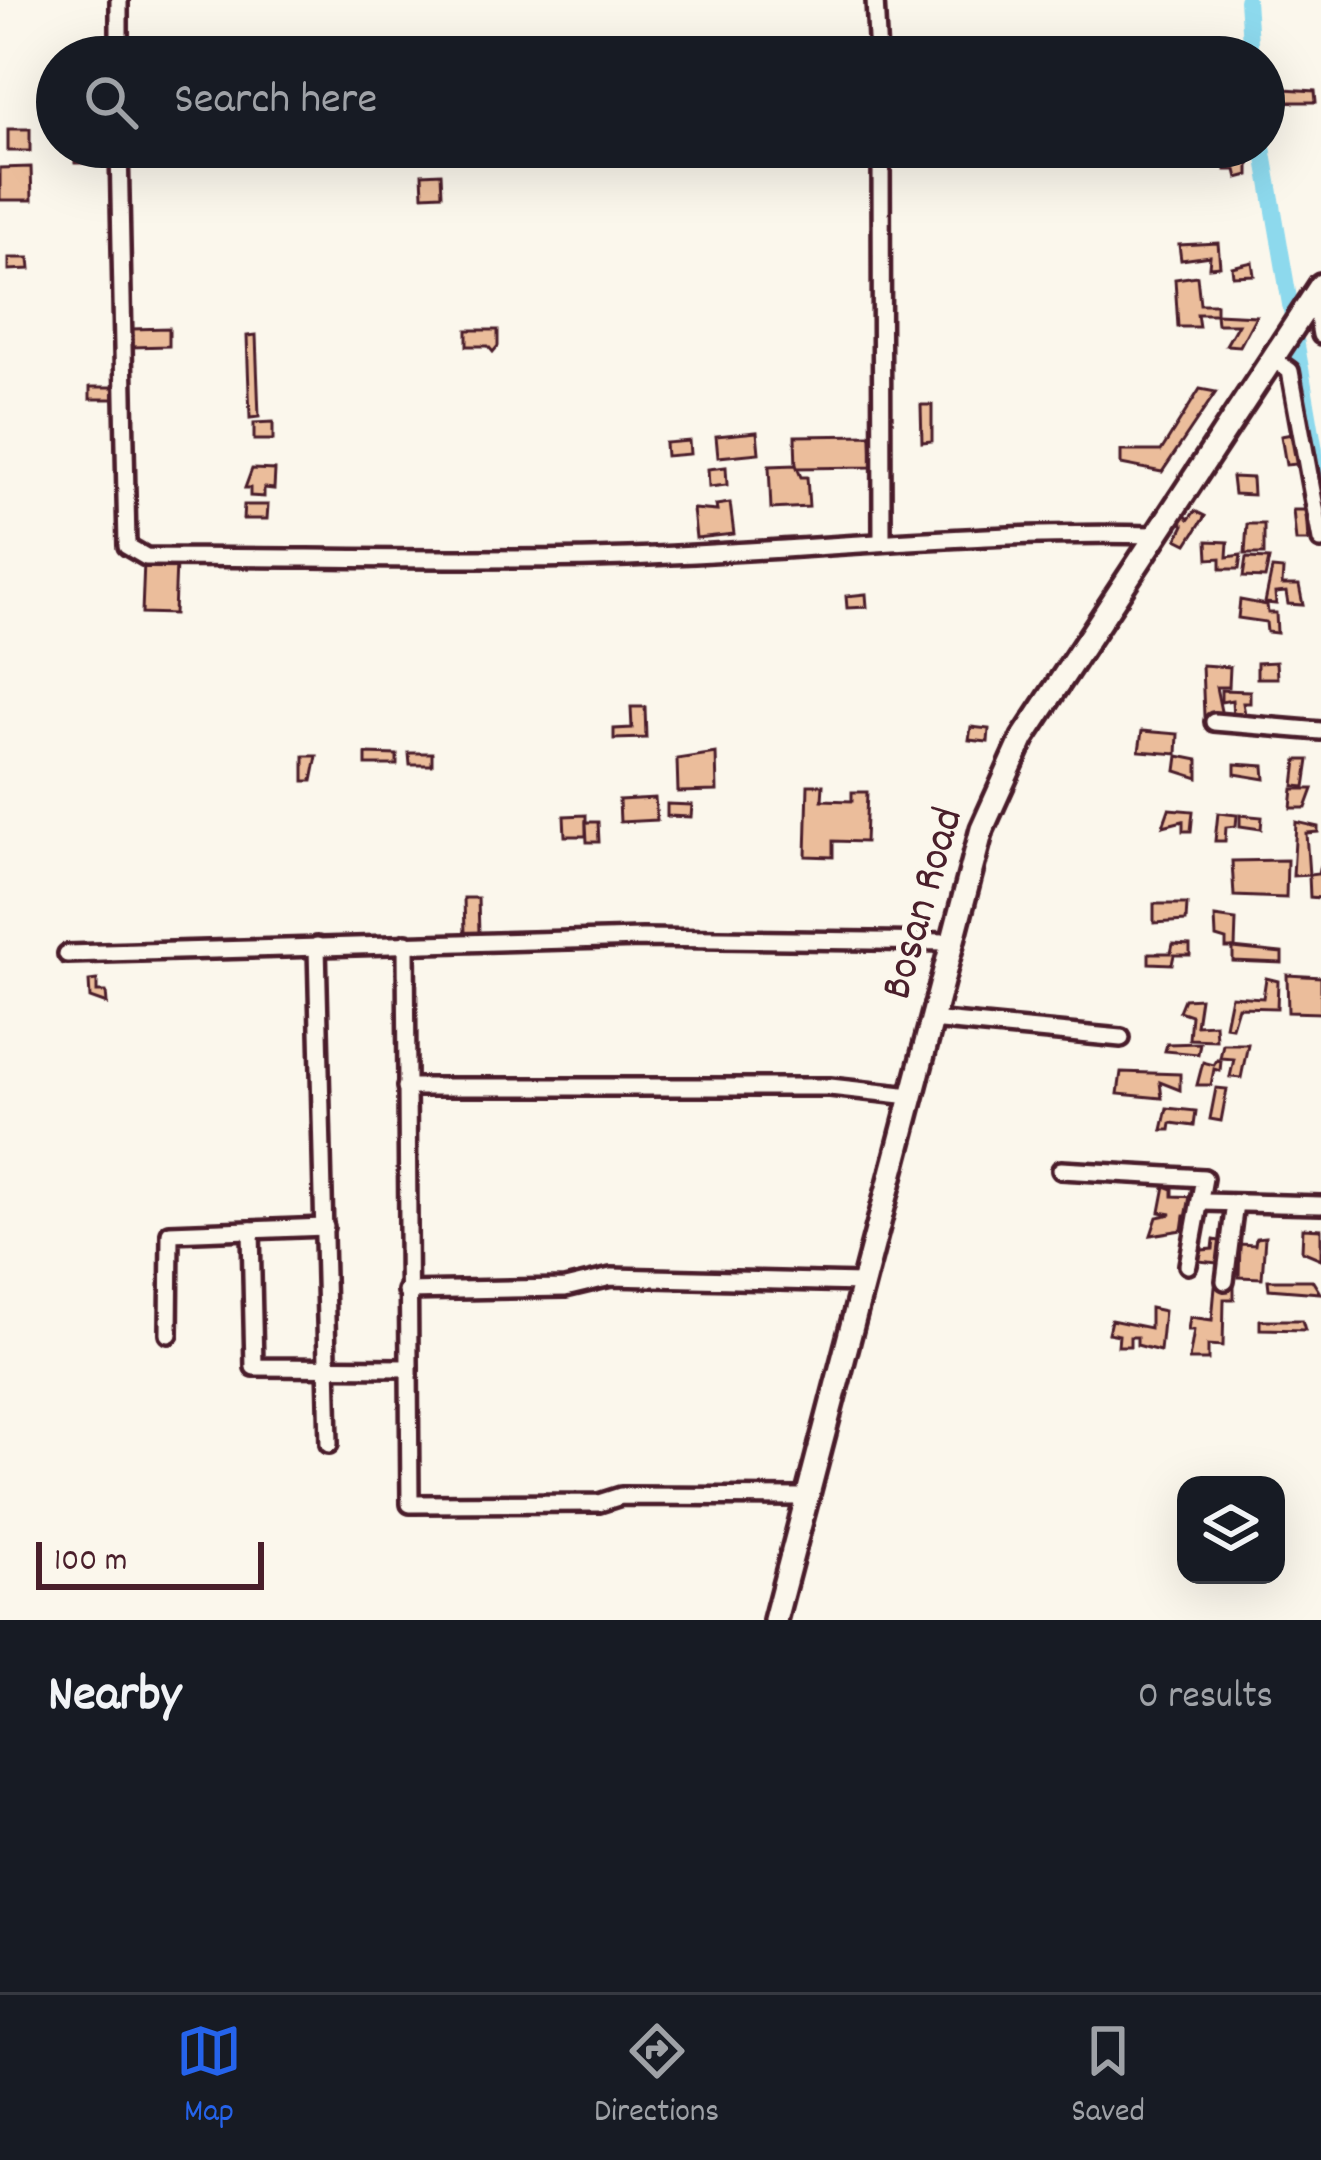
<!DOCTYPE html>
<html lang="en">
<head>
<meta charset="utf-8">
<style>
	:root { --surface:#171b24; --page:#242831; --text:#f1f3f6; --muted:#9ea1a6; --line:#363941; --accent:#2563eb }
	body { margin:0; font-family:Dekko,sans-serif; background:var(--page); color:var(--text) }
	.controls { position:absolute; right:36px; bottom:36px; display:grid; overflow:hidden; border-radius:24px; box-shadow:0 12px 48px #0002 }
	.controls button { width:108px; height:108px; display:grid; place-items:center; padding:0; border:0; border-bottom:3px solid var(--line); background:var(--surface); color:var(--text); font:60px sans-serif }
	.scale { position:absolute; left:36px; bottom:30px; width:228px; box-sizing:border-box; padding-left:12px; border:6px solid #4a1f2b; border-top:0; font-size:33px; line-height:42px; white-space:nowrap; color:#4a1f2b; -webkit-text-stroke:9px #fbf7ec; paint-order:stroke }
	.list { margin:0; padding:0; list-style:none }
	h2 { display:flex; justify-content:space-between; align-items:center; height:156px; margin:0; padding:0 48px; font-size:51px }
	h2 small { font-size:39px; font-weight:400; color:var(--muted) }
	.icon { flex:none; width:66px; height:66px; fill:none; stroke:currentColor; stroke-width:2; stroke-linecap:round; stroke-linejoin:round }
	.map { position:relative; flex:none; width:1321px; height:1620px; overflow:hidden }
	.search { position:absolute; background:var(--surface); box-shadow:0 12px 48px #0002; left:36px; right:36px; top:36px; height:132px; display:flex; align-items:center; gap:30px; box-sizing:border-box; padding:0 42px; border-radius:66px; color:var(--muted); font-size:45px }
	.sheet { height:372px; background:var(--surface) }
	nav { display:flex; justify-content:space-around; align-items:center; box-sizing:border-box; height:168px; border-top:3px solid var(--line); background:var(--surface); font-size:33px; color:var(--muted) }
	nav a { display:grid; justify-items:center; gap:6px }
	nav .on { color:var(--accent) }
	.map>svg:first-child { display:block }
</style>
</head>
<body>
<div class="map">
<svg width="1321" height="1620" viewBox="0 0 1321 1620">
	<rect width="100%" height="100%" fill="#fbf7ec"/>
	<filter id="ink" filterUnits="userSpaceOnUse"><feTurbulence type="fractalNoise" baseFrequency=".00833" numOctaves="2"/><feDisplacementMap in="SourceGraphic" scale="24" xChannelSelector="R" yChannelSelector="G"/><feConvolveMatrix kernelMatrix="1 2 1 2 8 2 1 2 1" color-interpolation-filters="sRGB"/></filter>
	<g filter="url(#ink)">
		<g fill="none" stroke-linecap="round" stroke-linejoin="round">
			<g stroke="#8dd9ed" stroke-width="16">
				<path d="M1247,0L1251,57"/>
				<path d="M1263,147L1321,485"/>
			</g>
		</g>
		<g fill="#ebbd9b" stroke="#4a1f2b" stroke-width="3">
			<path d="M1284,89L1315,91L1316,102H1283Z"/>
			<rect x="8" y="129" width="22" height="22"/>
			<path d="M74,147H107V163H75Z"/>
			<path d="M1249,159V175L1238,178L1236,170H1226V160Z"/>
			<path d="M31,167L32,200H0V168Z"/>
			<path d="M441,173L442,194L423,195L422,174Z"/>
			<path d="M1218,243L1220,266L1209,267L1210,256L1181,260L1179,245Z"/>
			<path d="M9,258H29L30,269L9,270Z"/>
			<path d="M1252,262L1254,275L1233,276L1232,267Z"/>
			<path d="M1197,276L1200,304H1216V314H1197L1199,327H1178L1175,279Z"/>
			<path d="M1216,314L1256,316L1240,346L1226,345L1238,324H1217Z"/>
			<path d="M169,328V346L132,347V329Z"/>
			<path d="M467,330H498V346L493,352L488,346H467Z"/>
			<path d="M256,335L259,417L250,418L247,336Z"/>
			<rect x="90" y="387" width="27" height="12"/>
			<path d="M1200,389L1216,392L1162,472L1121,464V451H1161Z"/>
			<path d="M921,405H932V441L922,442Z"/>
			<path d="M273,422V440H254V423Z"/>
			<path d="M757,432L759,453L718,457L716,436Z"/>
			<path d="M1292,434L1298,464L1286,465L1281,436Z"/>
			<path d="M871,435L872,467L796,468L795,436Z"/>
			<path d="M689,441L690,454L666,456L665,443Z"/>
			<path d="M796,465L801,477H807L809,507L771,509L769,466Z"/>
			<path d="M726,467L727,485L709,487L708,469Z"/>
			<path d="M252,469L275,470L274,489L264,488V497L250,496V488H245Z"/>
			<path d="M1232,477L1252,478L1253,495L1234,494Z"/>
			<path d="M730,503L734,534L696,538L693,509L717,511L716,505Z"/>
			<path d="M244,505H268L267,519H243Z"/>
			<path d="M1293,510H1306L1308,541H1296Z"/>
			<path d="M1195,511L1205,516L1187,544L1177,539L1184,525L1176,519L1182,513L1189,519Z"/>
			<path d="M1247,524H1264V554H1245Z"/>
			<path d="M1207,541L1228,542L1227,557L1241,555L1239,569H1221V558L1208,559Z"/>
			<path d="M1246,558L1269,559L1265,578L1243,577Z"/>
			<path d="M144,561L176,563L174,614L142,613Z"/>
			<path d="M1272,569L1283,570L1282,585H1299L1303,605L1288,604L1286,592L1275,593L1276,604L1265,603Z"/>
			<path d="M866,594L867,607L847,608L846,596Z"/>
			<path d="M1240,600L1267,605L1268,613H1276L1277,633L1267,632L1266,622L1238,618Z"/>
			<path d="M1276,662L1277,678H1257V663Z"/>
			<path d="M1202,665L1230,667L1229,687H1216L1222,716H1204Z"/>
			<path d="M1221,690L1250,691V703H1243L1246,719H1233L1232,700L1221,702Z"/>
			<path d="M631,707H645L646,738L614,739V729L632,728Z"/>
			<path d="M971,727L989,729L988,742L969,740Z"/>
			<path d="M1142,731L1178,734L1177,754L1139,751Z"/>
			<path d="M409,753H432V765H410Z"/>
			<path d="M716,753L717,791L678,792L677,759Z"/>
			<path d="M366,754L397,755V765H366Z"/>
			<path d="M304,756H317L312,781H304Z"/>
			<path d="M1178,756L1198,760V778L1176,771Z"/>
			<path d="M1297,760H1309L1305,787L1294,786Z"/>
			<path d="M1235,764L1264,766L1265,779L1235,774Z"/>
			<path d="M808,785H823L822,800L852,801V792H867L865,842L833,841V857L806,856Z"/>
			<path d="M1293,789H1313L1306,808H1291Z"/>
			<path d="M655,798L657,820L620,822L619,800Z"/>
			<path d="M667,804L692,805L691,817L667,816Z"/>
			<path d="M1169,809L1193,811L1191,831H1183V821L1163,826Z"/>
			<path d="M1218,813L1237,815L1236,826L1226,827L1225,841H1215Z"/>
			<path d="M586,815V836H565L564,816Z"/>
			<path d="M1240,815L1262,817L1261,829L1240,826Z"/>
			<path d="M586,822H598L599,842H587Z"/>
			<path d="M1296,822L1318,827V832L1306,833L1309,875L1293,876Z"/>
			<path d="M1287,860L1286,898L1234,896L1232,861Z"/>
			<path d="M1320,865L1321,898L1310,897L1309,875L1318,874Z"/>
			<path d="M464,898H478L479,933H465Z"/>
			<path d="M1154,904H1187L1186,921L1154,923Z"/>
			<path d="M1215,917L1236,920L1235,948H1226V940L1216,937Z"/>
			<path d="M1173,944L1190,945V955H1174L1172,964L1149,963V953H1171Z"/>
			<path d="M1233,948L1282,953V963L1233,961Z"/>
			<path d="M1287,975L1321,977V1013L1288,1012Z"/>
			<path d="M1266,978L1278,981L1277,1008L1238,1007L1232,1027L1225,1026L1231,996L1263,998Z"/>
			<path d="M97,980V992H106L107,1004L90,998L89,981Z"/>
			<path d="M1200,998L1196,1025L1215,1024L1216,1040L1189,1039L1191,1015L1179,1011L1184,999Z"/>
			<path d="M1200,1043L1198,1054L1165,1051L1167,1044Z"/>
			<path d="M1223,1044H1248L1241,1078L1230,1077L1234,1059L1220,1058Z"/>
			<path d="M1217,1060L1221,1061L1220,1071L1214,1069L1211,1085H1197L1203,1062L1214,1065Z"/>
			<path d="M1121,1072L1180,1074V1090L1160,1082L1162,1098L1118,1094Z"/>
			<path d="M1216,1088L1227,1089L1221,1121L1210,1119Z"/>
			<path d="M1167,1108L1196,1111L1194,1126L1171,1123L1170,1130H1162Z"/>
			<path d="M1165,1186L1173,1189V1196L1197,1197L1195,1216H1184L1182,1230L1151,1235L1157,1217L1172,1214L1160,1212Z"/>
			<path d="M1303,1228L1321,1229V1259L1302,1251Z"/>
			<path d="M1265,1237L1262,1278L1239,1277L1240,1244L1255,1245L1256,1238Z"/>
			<path d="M1214,1240L1230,1243L1227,1264L1199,1261L1202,1250L1213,1249Z"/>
			<path d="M1268,1280H1312L1320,1293L1269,1289Z"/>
			<path d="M1215,1287H1234V1299H1224L1223,1346L1208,1345V1360H1189L1194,1330H1188L1190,1317L1212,1320Z"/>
			<path d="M1150,1308L1164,1311L1160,1351L1137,1345V1337H1130V1346H1118L1119,1335L1108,1333L1111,1320L1150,1328Z"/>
			<path d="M1260,1320H1302L1305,1330L1260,1329Z"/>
		</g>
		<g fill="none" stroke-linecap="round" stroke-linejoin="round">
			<g stroke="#4a1f2b" stroke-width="24">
				<g id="street">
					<path d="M119,0V57"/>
					<path d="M875,0L878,57"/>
					<path d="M119,147L127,546L146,557C294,557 443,561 592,558C781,554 963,530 1154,535"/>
					<path d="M881,147L882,538"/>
					<path d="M1314,295L1321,335"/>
					<path d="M1272,358L1290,371L1321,540"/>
					<path d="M1214,722L1321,731"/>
					<path d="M406,943L410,1504L599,1503L621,1496L806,1497"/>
					<path d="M317,946L329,1444"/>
					<path d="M67,954L642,938L952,942"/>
					<path d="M931,1020L1121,1038"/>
					<path d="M406,1087H830L911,1096"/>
					<path d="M1061,1170L1204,1178L1188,1265"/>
					<path d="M1203,1202L1321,1205"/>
					<path d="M251,1230L254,1367L408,1368"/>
					<path d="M1225,1281L1235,1203"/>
					<path d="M406,1291L565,1288L611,1277L861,1283"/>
					<path d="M169,1334L170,1233L325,1227"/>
				</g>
			</g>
			<g stroke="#4a1f2b" stroke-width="30">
				<path id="secondary" d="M775,1620L982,829L1023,738L1321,285"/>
			</g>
			<use href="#street" stroke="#fbf7ec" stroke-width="15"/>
			<use href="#secondary" stroke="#fbf7ec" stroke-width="21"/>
		</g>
	</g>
	<g text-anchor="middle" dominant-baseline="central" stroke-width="10" stroke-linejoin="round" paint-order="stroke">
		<g font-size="45" fill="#4a1f2b" stroke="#fbf7ec">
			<text transform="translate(925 904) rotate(-74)">Bosan Road</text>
		</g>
	</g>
</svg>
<div class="controls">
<button><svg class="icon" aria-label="layers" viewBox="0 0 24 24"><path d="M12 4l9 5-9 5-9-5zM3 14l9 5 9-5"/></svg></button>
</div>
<div class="scale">100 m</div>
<div class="search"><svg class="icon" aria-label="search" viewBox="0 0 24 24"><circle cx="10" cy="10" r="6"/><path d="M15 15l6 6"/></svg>Search here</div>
</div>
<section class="sheet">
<h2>Nearby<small>0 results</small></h2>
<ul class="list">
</ul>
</section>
<nav>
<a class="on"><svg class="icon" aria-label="map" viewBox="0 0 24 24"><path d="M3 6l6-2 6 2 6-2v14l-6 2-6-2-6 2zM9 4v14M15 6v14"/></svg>Map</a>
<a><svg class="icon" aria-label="directions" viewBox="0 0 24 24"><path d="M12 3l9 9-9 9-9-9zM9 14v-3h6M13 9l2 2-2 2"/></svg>Directions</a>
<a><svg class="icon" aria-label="saved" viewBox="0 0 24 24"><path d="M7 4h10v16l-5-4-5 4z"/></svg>Saved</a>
</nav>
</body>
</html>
